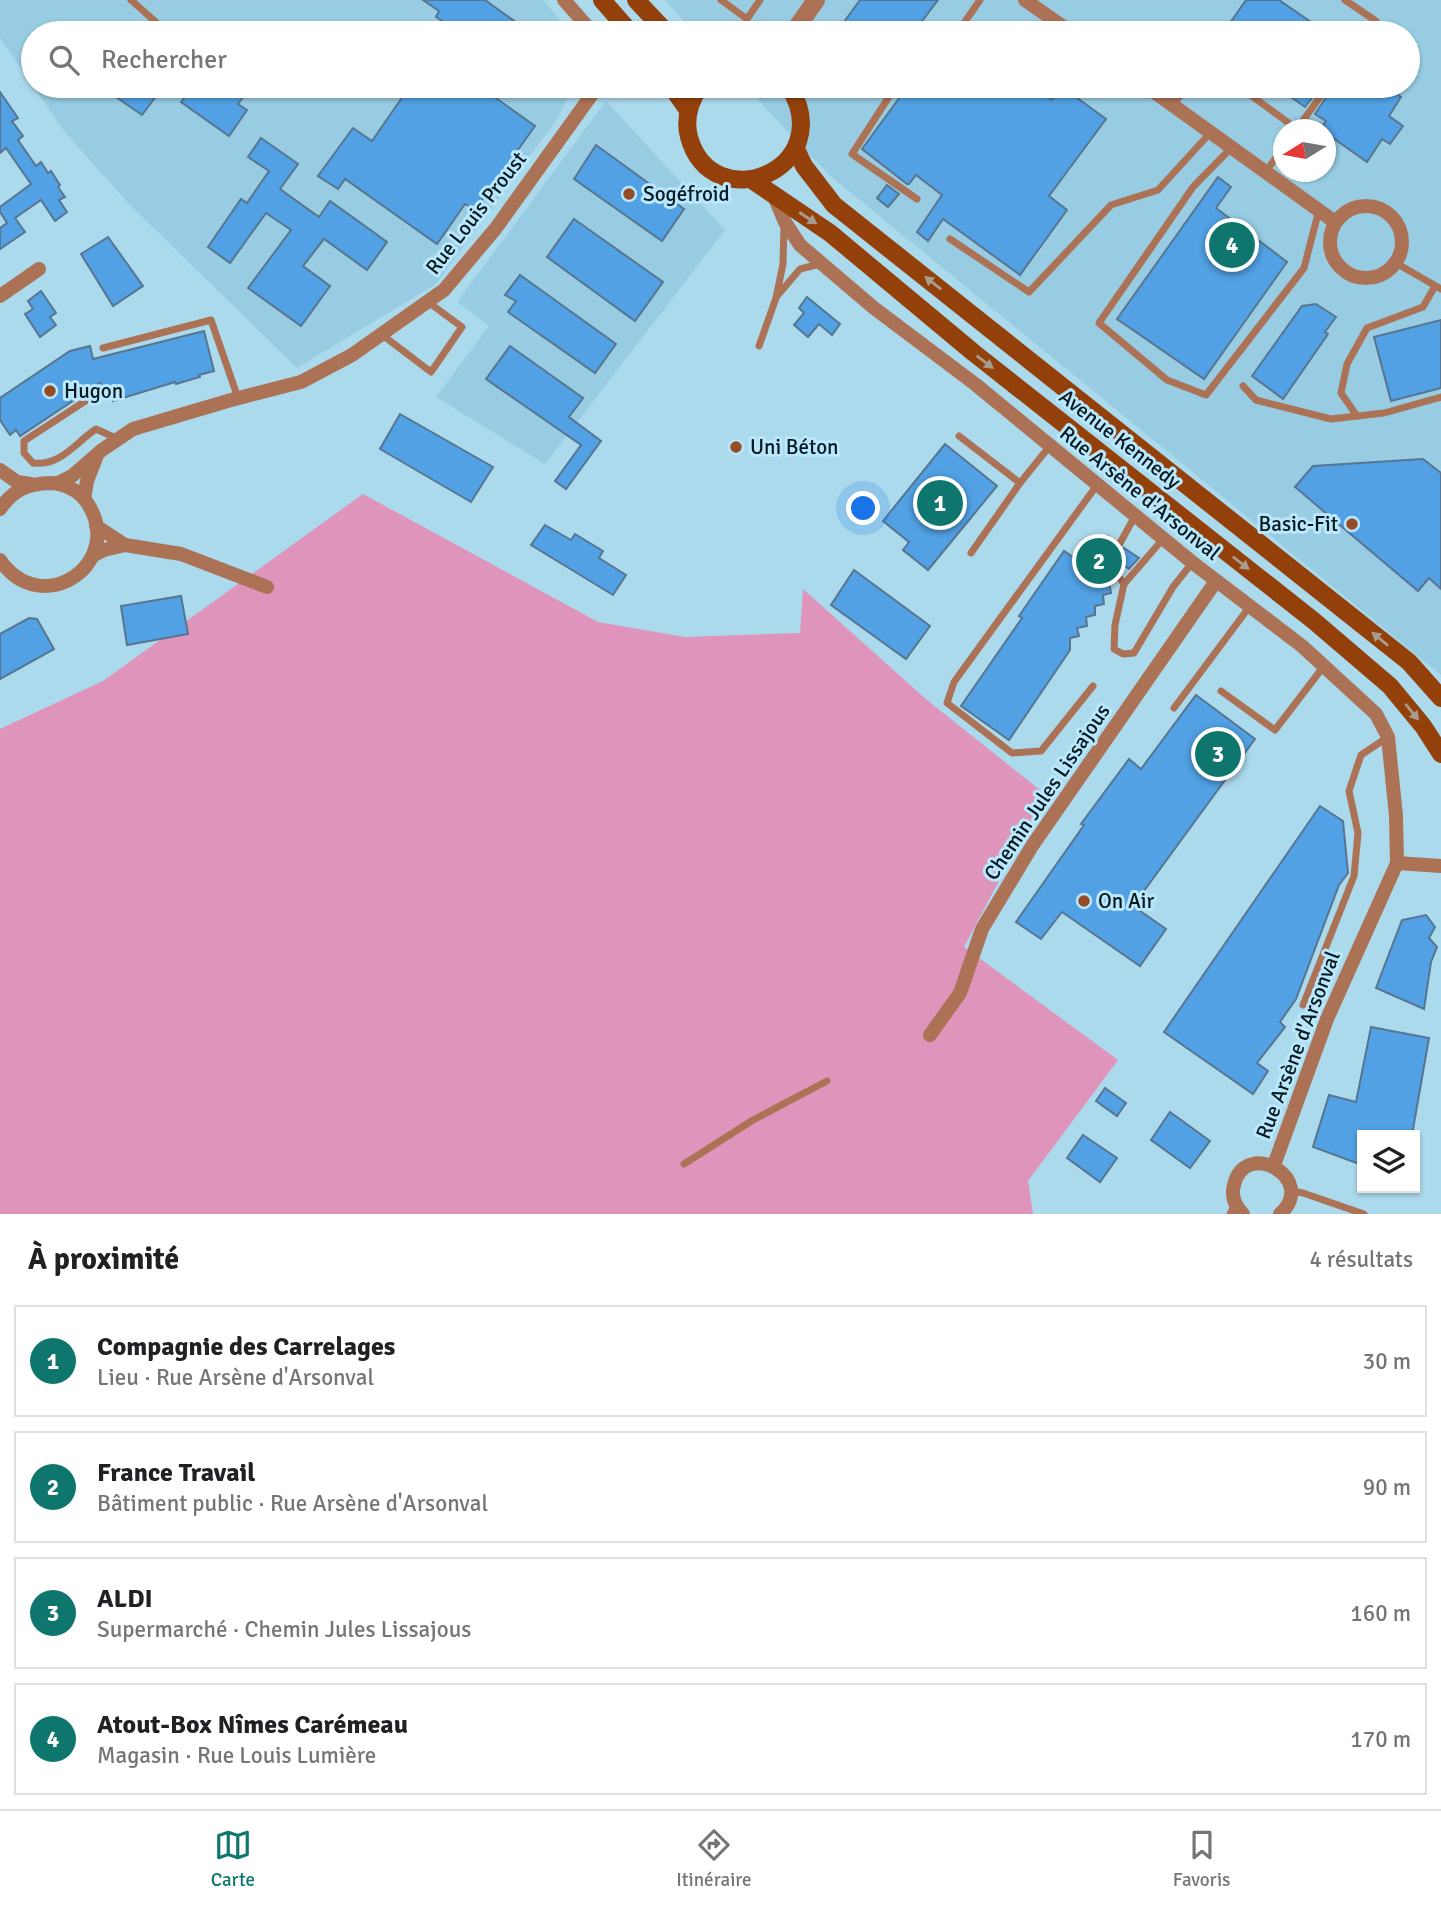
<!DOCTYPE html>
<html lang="fr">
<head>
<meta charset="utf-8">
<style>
	:root { --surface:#fff; --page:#f6f6f6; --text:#202124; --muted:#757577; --line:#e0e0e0; --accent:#0f766e }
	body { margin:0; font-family:Signika,sans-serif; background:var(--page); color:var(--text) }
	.controls { position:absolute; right:21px; bottom:21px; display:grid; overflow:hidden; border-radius:0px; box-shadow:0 2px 5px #0004 }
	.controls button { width:63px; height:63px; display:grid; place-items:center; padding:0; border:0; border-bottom:2px solid var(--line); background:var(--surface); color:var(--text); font:35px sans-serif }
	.compass { position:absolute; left:1273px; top:119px; width:63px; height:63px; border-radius:50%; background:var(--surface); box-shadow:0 2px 5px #0004; rotate:259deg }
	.you { position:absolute; left:864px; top:509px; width:24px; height:24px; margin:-18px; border:5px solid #fff; border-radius:50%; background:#1a73e8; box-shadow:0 0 0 10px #1a73e833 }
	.badge { display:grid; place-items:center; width:46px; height:46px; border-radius:50%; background:var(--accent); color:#fff; font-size:23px; font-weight:700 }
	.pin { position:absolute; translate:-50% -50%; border:4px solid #fff; box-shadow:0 2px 7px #0006 }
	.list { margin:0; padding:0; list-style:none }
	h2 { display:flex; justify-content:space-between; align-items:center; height:91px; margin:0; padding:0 28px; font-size:30px }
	h2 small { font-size:23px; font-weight:400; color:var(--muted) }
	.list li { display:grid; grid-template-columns:46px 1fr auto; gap:21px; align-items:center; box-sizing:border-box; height:112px; margin:0 14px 14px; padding:0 14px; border:2px solid var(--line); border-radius:0px }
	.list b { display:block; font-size:26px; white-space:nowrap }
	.list p { margin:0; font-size:23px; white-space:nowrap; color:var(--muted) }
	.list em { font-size:23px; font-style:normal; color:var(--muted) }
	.icon { flex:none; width:38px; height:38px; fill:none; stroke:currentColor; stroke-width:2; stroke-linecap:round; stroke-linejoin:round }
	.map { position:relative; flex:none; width:1441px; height:1214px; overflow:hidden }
	.search { position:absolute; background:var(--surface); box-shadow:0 2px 5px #0004; left:21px; right:21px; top:21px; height:77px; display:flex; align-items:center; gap:18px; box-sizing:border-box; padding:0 24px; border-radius:38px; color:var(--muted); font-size:26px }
	.sheet { height:595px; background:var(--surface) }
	nav { display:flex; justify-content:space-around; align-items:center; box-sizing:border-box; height:98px; border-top:2px solid var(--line); background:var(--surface); font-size:19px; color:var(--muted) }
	nav a { display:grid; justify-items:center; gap:4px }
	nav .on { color:var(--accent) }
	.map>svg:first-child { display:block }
</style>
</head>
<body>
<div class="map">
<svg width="1441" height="1214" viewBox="0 0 1441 1214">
	<rect width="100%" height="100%" fill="#acdaed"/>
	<g fill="#97cce3" fill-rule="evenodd">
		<path d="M0,0H543L571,33H33V86H573L557,119L436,284L297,368L128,203L64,131L0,38Z"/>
		<path d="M665,0H1441V675L829,175L745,86H1408V33H695ZM1284,130H1326V172H1284Z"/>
		<path d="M606,101L725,230L545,464L436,397L489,326L457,302Z"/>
	</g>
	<path fill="#de94bb" d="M363,494L598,622L685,637L800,633L803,589L927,700L1045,794L964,947L1118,1060L1028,1181L1033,1214H0V729L103,681Z"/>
	<g fill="#51a1e4" stroke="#577590" stroke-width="2">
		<path d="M423,0H485L531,33H460L436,17L439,11Z"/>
		<path d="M860,0H938L913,33H836Z"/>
		<path d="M1246,0H1279L1327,33H1223Z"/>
		<path d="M100,86H153L160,91L142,115Z"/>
		<path d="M193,86H251L238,104L247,110L229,136L181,102Z"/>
		<path d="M410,86H479L535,126L475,210L465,204L437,244L345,179L338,189L318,176L353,128L372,141Z"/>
		<path d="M908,86H1031L1052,100L1062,87L1106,119L1049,196L1067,210L1020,275L943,219L928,241L917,232L942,195L916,175L909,184H907L862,149Z"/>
		<path d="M1275,86H1321L1305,107Z"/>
		<path d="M1334,86H1385L1401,97L1389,116L1403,126L1390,144L1382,139L1367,162L1326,133V130L1320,129L1326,121L1315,114Z"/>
		<path d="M0,92L18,118L12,121L23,136L18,140L36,166L41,162L48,173L51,171L60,185L58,187L65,197L59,200L67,212L55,221L41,200L15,218L25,232L0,249V228L7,223L0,212V207L31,184L6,148L0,153Z"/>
		<path d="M261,138L298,164L280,189L319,217L330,201L387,242L367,270L324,239L303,266L330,286L301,326L248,288L291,230L266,213L230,263L208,247L241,199L247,203L269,171L248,157Z"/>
		<path d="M596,145L684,209L662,241L574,179Z"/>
		<path d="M1218,177L1231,187L1216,208L1287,262L1204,379L1117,319Z"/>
		<path d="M887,185L899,194L888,207L877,198Z"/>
		<path d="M574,219L663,282L635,321L547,257Z"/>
		<path d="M108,237L143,286L113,306L81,254Z"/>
		<path d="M520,275L616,344L595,373L508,312L516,301L505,295Z"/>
		<path d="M41,291L56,313L50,317L56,325L40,337L25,314L33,309L28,301Z"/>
		<path d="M807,297L840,324L832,335L819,324L808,337L794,325L804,313L799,308Z"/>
		<path d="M1316,304L1336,317L1325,332L1328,334L1283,399L1252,376L1302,306Z"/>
		<path d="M1441,320V388L1391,401L1374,337Z"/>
		<path d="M204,331L214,371L199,375L200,377L176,384L175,382L113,401L111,394L103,396L100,383L20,436L16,430L10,435L0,420V398L70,351L90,346L93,359Z"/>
		<path d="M510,346L583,398L569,417L601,441L566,489L555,481L581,445L486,379Z"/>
		<path d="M400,414L493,467L471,502L380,449Z"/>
		<path d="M945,444L997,486L928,570L903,550L909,542L883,521Z"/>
		<path d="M1423,459L1441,473V589L1429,578L1418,591L1295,487L1313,466Z"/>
		<path d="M545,525L571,540L575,534L603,551L599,558L626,575L613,595L531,545Z"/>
		<path d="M1108,536L1114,541L1107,553L1104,550L1103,564L1107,571L1111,593L1103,595L1104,604L1095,606V615L1086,617L1087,626L1077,628L1079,636L1070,638V650L1009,740L961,706L1022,618L1019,616L1064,551L1086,566Z"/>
		<path d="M1124,548L1139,558L1129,569L1117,560Z"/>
		<path d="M854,570L930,626L906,659L831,605Z"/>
		<path d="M181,596L188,634L127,645L121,606Z"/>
		<path d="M29,618L37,619L54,649L0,679V634Z"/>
		<path d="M1196,695L1255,739L1133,906L1166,929L1140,966L1062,912L1041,939L1016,922L1084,825L1081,824L1129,759L1141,769Z"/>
		<path d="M1320,806L1343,821L1348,873L1339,885L1296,999L1280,1022L1285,1027L1257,1063L1268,1071L1253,1094L1164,1032Z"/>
		<path d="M1426,915L1435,927L1429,938L1437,947L1431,962L1424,1009L1376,988L1402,920Z"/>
		<path d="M1371,1027L1429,1038L1412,1135H1362V1165L1313,1147L1329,1095L1356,1102Z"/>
		<path d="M1105,1088L1126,1103L1117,1116L1096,1101Z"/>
		<path d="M1170,1112L1210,1141L1190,1168L1151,1140Z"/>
		<path d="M1083,1135L1117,1158L1100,1182L1067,1158Z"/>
	</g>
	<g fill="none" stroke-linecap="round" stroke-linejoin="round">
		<g stroke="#ac7256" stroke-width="7">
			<path d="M131,0L168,33"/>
			<path d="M721,0L747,19L760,0"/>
			<path d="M1345,0L1376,21L1366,33"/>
			<path d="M929,33L932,28L941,33"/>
			<path d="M957,33L980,0"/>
			<path d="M896,86L852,154L917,199"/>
			<path d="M1238,86L1297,129"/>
			<path d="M1174,105L1186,86"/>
			<path d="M1296,130L1328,86"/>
			<path d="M1232,147L1193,187L1099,323L1167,380L1206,395L1304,268L1319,210"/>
			<path d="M1266,171L1284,147"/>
			<path d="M950,239L1029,292L1111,205L1158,190L1211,132"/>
			<path d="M1396,263L1441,289"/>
			<path d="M778,295L800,269L820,264"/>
			<path d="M381,334L431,372L462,327L428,302"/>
			<path d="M759,346L776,298L783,264L784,224"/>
			<path d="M103,348L211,320L238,398"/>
			<path d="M1243,386L1256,400L1331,419L1384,413L1441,397"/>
			<path d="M90,398L24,441V453L33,463C61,466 75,443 96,429L118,439"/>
			<path d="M1357,416L1341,393L1347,364L1367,328L1423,307L1435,286"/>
			<path d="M959,436L1020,483"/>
			<path d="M1163,539L1124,584L1115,625L1114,649L1123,654L1134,653L1173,587L1192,563"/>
			<path d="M971,553L1020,483L1049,447"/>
			<path d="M1124,584L1109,563L1135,516"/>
			<path d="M1093,686L1041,751L1012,753L947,703L954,682L1097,485"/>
			<path d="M1221,691L1275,730L1324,666"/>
			<path d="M1174,708L1250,606"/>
			<path d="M1303,1005L1354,876L1358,833L1349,791L1361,755L1388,737"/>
			<path d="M684,1164L753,1120L827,1081"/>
			<path d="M1291,1191L1303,1193L1364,1214"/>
			<path d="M1230,1214L1235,1205"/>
		</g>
		<g stroke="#ac7256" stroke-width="14">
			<path d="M564,0L593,33"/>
			<path d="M1025,0L1072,33"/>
			<path d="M1146,86L1335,222"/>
			<path d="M774,196L785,222L800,245L874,308L975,384L1193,563L1302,646L1376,714L1388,737L1396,816L1397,863"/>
			<circle cx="1366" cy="242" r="36"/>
			<path d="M0,296L39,269"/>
			<path d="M0,470L17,482L31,484"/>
			<path d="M58,483L72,476L102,450L133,429L231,400L301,382L352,355L444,290L496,228L598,86"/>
			<path d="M84,499L87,481L96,458"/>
			<path d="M0,509C13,490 27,484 49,483C63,483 78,490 86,501C128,561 43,622 0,560"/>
			<path d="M96,526L125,545"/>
			<path d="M94,555L104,550L125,545L181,554L267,587"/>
			<path d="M930,1035L960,993L982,929L1032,846L1216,581"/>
			<path d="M1274,1165L1327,1019L1397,863L1441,866"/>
			<path d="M1243,1214C1235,1206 1231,1196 1234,1185C1245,1137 1319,1179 1280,1214"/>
		</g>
		<path stroke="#ac7256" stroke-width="18" d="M793,33L816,0"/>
		<g stroke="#94400b" stroke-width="18">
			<path d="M602,0L631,33"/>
			<path d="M636,0L667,33"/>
			<path d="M671,86L688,110"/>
			<path d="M700,86C690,101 684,118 689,137C712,220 840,170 789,86"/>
			<path d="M796,149L804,166L834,205L1409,662L1441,698"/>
			<path d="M752,180L830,233L974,353L1314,621L1390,686L1423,726L1441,754"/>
		</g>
	</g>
	<defs><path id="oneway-solid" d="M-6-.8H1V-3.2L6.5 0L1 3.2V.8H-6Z" transform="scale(1.75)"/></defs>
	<g fill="#a89c8f">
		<use href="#oneway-solid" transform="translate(808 218) rotate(33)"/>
		<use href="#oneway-solid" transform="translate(933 283) rotate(-142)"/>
		<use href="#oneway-solid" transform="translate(985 362) rotate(38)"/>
		<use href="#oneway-solid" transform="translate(1241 563) rotate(38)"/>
		<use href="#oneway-solid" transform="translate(1380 639) rotate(-141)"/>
		<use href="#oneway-solid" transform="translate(1412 712) rotate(51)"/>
	</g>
	<g fill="#934c26" stroke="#b9e7fb" stroke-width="2.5">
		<circle cx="629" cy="194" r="7"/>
		<circle cx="50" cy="391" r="7"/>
		<circle cx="736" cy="447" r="7"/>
		<circle cx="1352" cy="524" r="7"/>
		<circle cx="1084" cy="901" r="7"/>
	</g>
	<g text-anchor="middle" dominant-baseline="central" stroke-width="6" stroke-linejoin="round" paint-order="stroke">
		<g font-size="21" fill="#07181f" stroke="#b9e7fb" text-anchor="start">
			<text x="643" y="194">Sogéfroid</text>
			<text x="64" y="391">Hugon</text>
			<text x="750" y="447">Uni Béton</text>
			<text x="1338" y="524" text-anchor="end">Basic-Fit</text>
			<text x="1098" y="901">On Air</text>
		</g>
		<g font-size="21" fill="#07181f" stroke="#b9e7fb">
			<text transform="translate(476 213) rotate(-52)">Rue Louis Proust</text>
			<text transform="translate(1120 439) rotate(38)">Avenue Kennedy</text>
			<text transform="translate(1140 493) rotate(39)">Rue Arsène d'Arsonval</text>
			<text transform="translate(1047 792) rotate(-56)">Chemin Jules Lissajous</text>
			<text transform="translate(1298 1045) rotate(-69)">Rue Arsène d'Arsonval</text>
		</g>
	</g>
</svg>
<div class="controls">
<button><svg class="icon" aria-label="layers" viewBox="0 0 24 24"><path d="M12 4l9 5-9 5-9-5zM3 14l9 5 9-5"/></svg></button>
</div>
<svg class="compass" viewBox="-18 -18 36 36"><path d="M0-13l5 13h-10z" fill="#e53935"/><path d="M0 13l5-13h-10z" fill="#757577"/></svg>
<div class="you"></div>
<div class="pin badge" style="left:940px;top:503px">1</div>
<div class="pin badge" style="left:1099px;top:561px">2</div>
<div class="pin badge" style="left:1218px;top:754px">3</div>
<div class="pin badge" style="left:1232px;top:245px">4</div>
<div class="search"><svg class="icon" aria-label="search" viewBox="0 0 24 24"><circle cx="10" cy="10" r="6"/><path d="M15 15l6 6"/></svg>Rechercher</div>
</div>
<section class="sheet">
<h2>À proximité<small>4 résultats</small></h2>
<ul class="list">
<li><span class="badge">1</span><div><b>Compagnie des Carrelages</b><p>Lieu · Rue Arsène d'Arsonval</p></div><em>30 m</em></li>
<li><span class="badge">2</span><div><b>France Travail</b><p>Bâtiment public · Rue Arsène d'Arsonval</p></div><em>90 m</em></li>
<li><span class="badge">3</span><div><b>ALDI</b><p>Supermarché · Chemin Jules Lissajous</p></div><em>160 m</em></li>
<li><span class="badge">4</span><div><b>Atout-Box Nîmes Carémeau</b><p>Magasin · Rue Louis Lumière</p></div><em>170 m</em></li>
</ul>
</section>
<nav>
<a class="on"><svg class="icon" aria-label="map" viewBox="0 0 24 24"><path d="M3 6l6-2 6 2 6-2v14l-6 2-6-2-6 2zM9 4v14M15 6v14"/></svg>Carte</a>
<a><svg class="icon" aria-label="directions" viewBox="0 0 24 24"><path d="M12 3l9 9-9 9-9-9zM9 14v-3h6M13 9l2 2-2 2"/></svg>Itinéraire</a>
<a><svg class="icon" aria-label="saved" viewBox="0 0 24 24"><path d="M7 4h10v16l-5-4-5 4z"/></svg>Favoris</a>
</nav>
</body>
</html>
